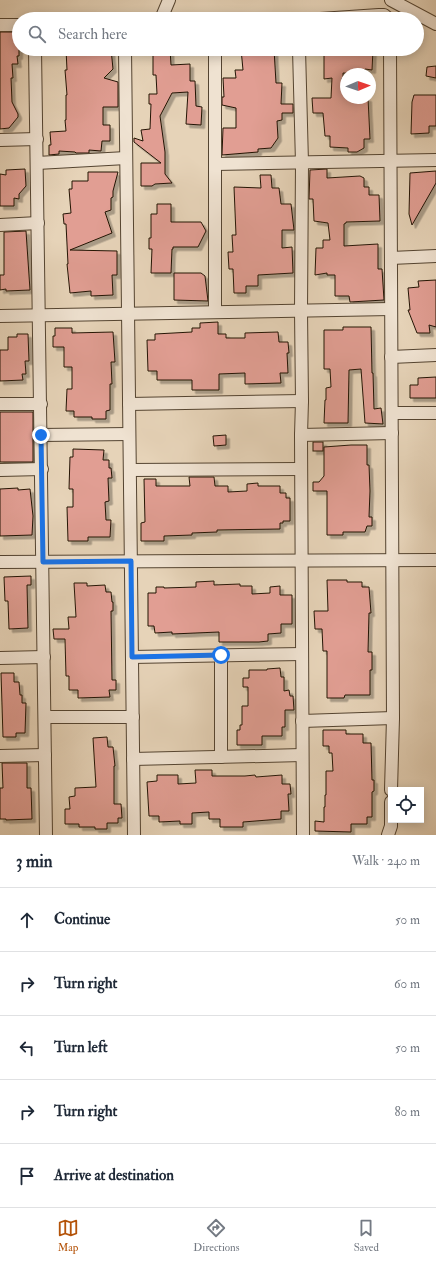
<!DOCTYPE html>
<html lang="en">
<head>
<meta charset="utf-8">
<style>
	:root { --surface:#fff; --page:#f2f2f3; --text:#1f2937; --muted:#747a83; --line:#e0e1e3; --accent:#b45309 }
	body { margin:0; font-family:"IM FELL Double Pica",serif; background:var(--page); color:var(--text) }
	.controls { position:absolute; right:12px; bottom:12px; display:grid; overflow:hidden; border-radius:0px; box-shadow:0 2px 10px #0003 }
	.controls button { width:36px; height:36px; display:grid; place-items:center; padding:0; border:0; border-bottom:1px solid var(--line); background:var(--surface); color:var(--text); font:20px sans-serif }
	.compass { position:absolute; left:340px; top:68px; width:36px; height:36px; border-radius:50%; background:var(--surface); box-shadow:0 2px 10px #0003; rotate:88deg }
	.stop { position:absolute; width:12px; height:12px; margin:-9px; border:3px solid #1a73e8; border-radius:50%; background:#fff }
	.stop.end { background:#1a73e8; border-color:#fff; box-shadow:0 1px 4px #0008 }
	.list { margin:0; padding:0; list-style:none }
	h2 { display:flex; justify-content:space-between; align-items:center; height:52px; margin:0; padding:0 16px; font-size:17px }
	h2 small { font-size:13px; font-weight:400; color:var(--muted) }
	.list li { display:grid; grid-template-columns:26px 1fr auto; gap:12px; align-items:center; box-sizing:border-box; height:64px; padding:0 16px; border-top:1px solid var(--line) }
	.list b { display:block; font-size:15px; white-space:nowrap }
	.list em { font-size:13px; font-style:normal; color:var(--muted) }
	.icon { flex:none; width:22px; height:22px; fill:none; stroke:currentColor; stroke-width:2; stroke-linecap:round; stroke-linejoin:round }
	.map { position:relative; flex:none; width:436px; height:835px; overflow:hidden }
	.search { position:absolute; background:var(--surface); box-shadow:0 2px 10px #0003; left:12px; right:12px; top:12px; height:44px; display:flex; align-items:center; gap:10px; box-sizing:border-box; padding:0 14px; border-radius:22px; color:var(--muted); font-size:15px }
	.sheet { height:372px; background:var(--surface) }
	nav { display:flex; justify-content:space-around; align-items:center; box-sizing:border-box; height:56px; border-top:1px solid var(--line); background:var(--surface); font-size:11px; color:var(--muted) }
	nav a { display:grid; justify-items:center; gap:2px }
	nav .on { color:var(--accent) }
	.map>svg:first-child { display:block }
</style>
</head>
<body>
<div class="map">
<svg width="436" height="835" viewBox="0 0 436 835">
	<defs>
		<filter id="shadow"><feDropShadow dx="3.5" dy="3.5" stdDeviation="0" flood-color="#0004"/></filter>
	</defs>
	<rect width="100%" height="100%" fill="#e6d3b8"/>
	<filter id="stains"><feTurbulence type="fractalNoise" baseFrequency=".005" numOctaves="4"/><feColorMatrix values="0 0 0 0 .2 0 0 0 0 .09 0 0 0 0 .02 0 0 0 .5 -.17"/></filter>
	<radialGradient id="worn" r=".72"><stop offset=".6" stop-color="#630" stop-opacity="0"/><stop offset="1" stop-color="#630" stop-opacity=".3"/></radialGradient>
	<g fill="#e19e93" stroke="#231404" filter="url(#shadow)">
		<path d="M0,32H19V56H17L18,64H12L13,78H11L12,102L18,114V117L9,128L0,129Z"/>
		<path d="M66,49H111L113,69L104,78L118,82V107H103V125H110V141H102L101,151L89,150V153H76L75,152L59,151V154L49,155V145H51L50,132L66,131L65,120H66V95H67L65,70H67Z"/>
		<path d="M153,49H170L171,65L190,64V81H195L196,106L202,107L201,125L186,124L188,92L172,93L160,116L165,152V174L172,183L155,184L152,186H141V163H161L134,142V138L143,141L141,130L150,129L151,104H149V94H157L156,75H153Z"/>
		<path d="M241,49H274L276,83H282L281,104H293V113H282V120L277,121L278,138L271,148L258,149V152L222,155L223,128H236V108L222,105V97H224L223,78H236L235,70H243Z"/>
		<path d="M324,49H373L372,70L365,69L361,74L343,73V78H342V90L346,98H368L370,139H364V148L357,152H348V148L330,147V136H325L323,113H313L312,98H331L332,78L324,79Z"/>
		<path d="M436,66V78L426,76L427,67Z"/>
		<path d="M414,95H436V126H429V133L411,134L412,102Z"/>
		<path d="M25,169L26,186L19,194V199L14,198V206H0V174L6,175V170Z"/>
		<path d="M327,169V178L360,176L364,178V187H369V195H379L380,221L346,222V223L344,224V246L378,244V269H382L384,300L350,302L349,296H335V275H327V273L315,275L316,248H323V240H330L328,223L314,221L313,199H309L310,170Z"/>
		<path d="M436,171V183L412,225L409,214L410,173Z"/>
		<path d="M88,172H118L113,191V197L111,198V210L105,212L112,233L70,250L117,251V275H112L113,295L91,296V291L70,293L67,264H68L66,224H64L63,214L71,213L69,189H72V181H88Z"/>
		<path d="M260,175H271L272,188H279L281,204H291L294,230H282V248L292,247L293,273L258,275V286H246V293H234L233,269H229L228,252H233L232,235H236L234,187L261,188Z"/>
		<path d="M157,204H171V222H201L206,231L198,247H173V249H172L171,273H151L152,249H149V238H151V214H157Z"/>
		<path d="M26,231L30,290L6,291V289L0,290V275H4V232Z"/>
		<path d="M174,273H201L205,276L208,301L174,300Z"/>
		<path d="M436,280V327L429,325L430,333H417L408,310H410L408,288L419,287L418,281Z"/>
		<path d="M218,322V334H226V338H245V333L278,332L279,342H288L289,353H287L288,373H280L281,383L245,384V373L219,374V390H192V380H157V371H148L147,340H155V334L192,332V328H200V323Z"/>
		<path d="M343,327H371L372,373H373L374,409L381,408L383,424L365,423L361,369L349,370L348,423H324L325,400H326V388L331,387L330,369H324V330H343Z"/>
		<path d="M55,328H72V333L113,332L115,362H111L112,384H110V410L106,411V419H92V417H74V411H66L67,389H72V367H64V347H53V336H55Z"/>
		<path d="M17,334H28L29,361H25L26,374H22L23,380L0,381V350H8V337H17Z"/>
		<path d="M436,377V398H410V385H418V378Z"/>
		<rect x="0" y="412" width="33" height="50"/>
		<path d="M226,435V445L214,446L213,436Z"/>
		<rect x="313" y="442" width="10" height="9"/>
		<path d="M351,445H367V465H369L370,491L369,517H372V526H367L365,532H343V535H327V491H313V482H319L324,476V447Z"/>
		<path d="M73,449L104,450L103,460H109V468H111L112,478H108L109,501L105,502L106,520H111L110,537H88V541H68L67,507H73V489H69L70,457H73Z"/>
		<path d="M189,477H214L215,486H228V492L247,491V484L258,483V486H280V493H286V498H290V521H283V523H280V529L217,530V532L192,533V535L164,536V541H141V523L145,522L144,479H156V486H190Z"/>
		<path d="M18,488V490L30,489L33,516L32,535L0,536V489Z"/>
		<path d="M31,576V585H27L28,628L9,629L8,601H5L4,577Z"/>
		<path d="M327,580H347V582H362V587H369L371,613H369L368,652H372V670H370V695H345L344,698H327V651H323L322,629H315L314,611H328Z"/>
		<path d="M214,581V585L240,584V586H252V594L270,593V587L280,586V595H292V624H281V633L268,634V641L259,642H219V632L172,634V632L155,633L154,626H148V593H156V587H164V588L196,587V582Z"/>
		<path d="M74,583H87V586L105,585L106,592H111L112,602H113V611H111L112,680H116V690H109L110,697L78,698V690H69V676H66L65,639H54L53,629H69L68,617H76Z"/>
		<path d="M280,668L281,677H284V691L289,690L290,696H293L294,710H285V727H282V736H262V745H237V730H240V725H242V706H248V687H243V678H249V670H267V669Z"/>
		<path d="M1,673H14V682H19L20,695H22V703H26L25,733H16V737H3Z"/>
		<path d="M323,730H346V734H363V743H371L372,780H374V791L372,792V817H367V824H351V832L315,831V821L324,822V807H325V795H326V771H333L332,753H329V746H323Z"/>
		<path d="M107,737L108,747H113L115,766H114V804H121L122,818H118V823H107V829H95V827H79V824H65V809H70L69,797L75,796V788L96,787L93,738Z"/>
		<path d="M2,763H27V788H31L32,819L6,820V819H0V788H3Z"/>
		<path d="M195,770H212V776H245L255,775L256,777L282,775V784H290L291,794H288L289,811H281V819L243,822V827H220V819H209V812L192,813V824H180V821L159,822V816H149L147,782L157,781V775H178V784L196,783Z"/>
	</g>
	<g fill="none" stroke-linecap="round" stroke-linejoin="round">
		<g stroke="#544431" stroke-width="14">
			<g id="minor">
				<path d="M391,0L436,24"/>
				<path d="M161,19L169,0"/>
				<path d="M320,19L379,15H384L389,19"/>
				<path d="M0,25H19"/>
				<path d="M35,49L46,835"/>
				<path d="M125,49L134,835"/>
				<path d="M299,49L302,163L301,311L302,401L301,435L303,835"/>
				<path d="M390,49L393,718L391,790"/>
				<path d="M0,140L37,139"/>
				<path d="M37,163L126,158"/>
				<path d="M215,164L436,160"/>
				<path d="M0,225L38,223"/>
				<path d="M391,258L436,256"/>
				<path d="M215,312V49"/>
				<path d="M0,316L391,309"/>
				<path d="M391,357L436,355"/>
				<path d="M0,404H41"/>
				<path d="M129,404L302,401"/>
				<path d="M392,413H436"/>
				<path d="M41,435L129,434"/>
				<path d="M301,435L392,433"/>
				<path d="M0,470L42,469"/>
				<path d="M130,470L301,469"/>
				<path d="M0,562L436,560"/>
				<path d="M132,657L302,654"/>
				<path d="M0,658L44,657"/>
				<path d="M45,717H133"/>
				<path d="M302,721L393,718"/>
				<path d="M0,756L45,755"/>
				<path d="M221,757V655"/>
				<path d="M133,759L302,755"/>
				<path d="M388,835L391,826V802"/>
			</g>
		</g>
		<use href="#minor" stroke="#efe2d1" stroke-width="12"/>
	</g>
	<g fill="none" stroke-linecap="round" stroke-linejoin="round">
		<path stroke="#1a73e8" stroke-width="5" d="M41,435L43,562L131,561L132,657L221,655"/>
	</g>
	<rect width="100%" height="100%" filter="url(#stains)"/>
	<rect width="100%" height="100%" fill="url(#worn)"/>
</svg>
<div class="controls">
<button><svg class="icon" aria-label="locate" viewBox="0 0 24 24"><circle cx="12" cy="12" r="6"/><path d="M12 2v4M12 18v4M2 12h4M18 12h4"/></svg></button>
</div>
<svg class="compass" viewBox="-18 -18 36 36"><path d="M0-13l5 13h-10z" fill="#e53935"/><path d="M0 13l5-13h-10z" fill="#747a83"/></svg>
<div class="stop" style="left:221px;top:655px"></div>
<div class="stop end" style="left:41px;top:435px"></div>
<div class="search"><svg class="icon" aria-label="search" viewBox="0 0 24 24"><circle cx="10" cy="10" r="6"/><path d="M15 15l6 6"/></svg>Search here</div>
</div>
<section class="sheet">
<h2>3 min<small>Walk · 240 m</small></h2>
<ul class="list">
<li><svg class="icon" aria-label="ahead" viewBox="0 0 24 24"><path d="M12 20V5M6 11l6-6 6 6"/></svg><div><b>Continue</b></div><em>50 m</em></li>
<li><svg class="icon" aria-label="right" viewBox="0 0 24 24"><path d="M7 20v-9h11M14 6l5 5-5 5"/></svg><div><b>Turn right</b></div><em>60 m</em></li>
<li><svg class="icon" aria-label="left" viewBox="0 0 24 24"><path d="M17 20v-9H6M10 6l-5 5 5 5"/></svg><div><b>Turn left</b></div><em>50 m</em></li>
<li><svg class="icon" aria-label="right" viewBox="0 0 24 24"><path d="M7 20v-9h11M14 6l5 5-5 5"/></svg><div><b>Turn right</b></div><em>80 m</em></li>
<li><svg class="icon" aria-label="arrive" viewBox="0 0 24 24"><path d="M6 21V4h12l-3 4 3 4H6"/></svg><div><b>Arrive at destination</b></div></li>
</ul>
</section>
<nav>
<a class="on"><svg class="icon" aria-label="map" viewBox="0 0 24 24"><path d="M3 6l6-2 6 2 6-2v14l-6 2-6-2-6 2zM9 4v14M15 6v14"/></svg>Map</a>
<a><svg class="icon" aria-label="directions" viewBox="0 0 24 24"><path d="M12 3l9 9-9 9-9-9zM9 14v-3h6M13 9l2 2-2 2"/></svg>Directions</a>
<a><svg class="icon" aria-label="saved" viewBox="0 0 24 24"><path d="M7 4h10v16l-5-4-5 4z"/></svg>Saved</a>
</nav>
</body>
</html>
